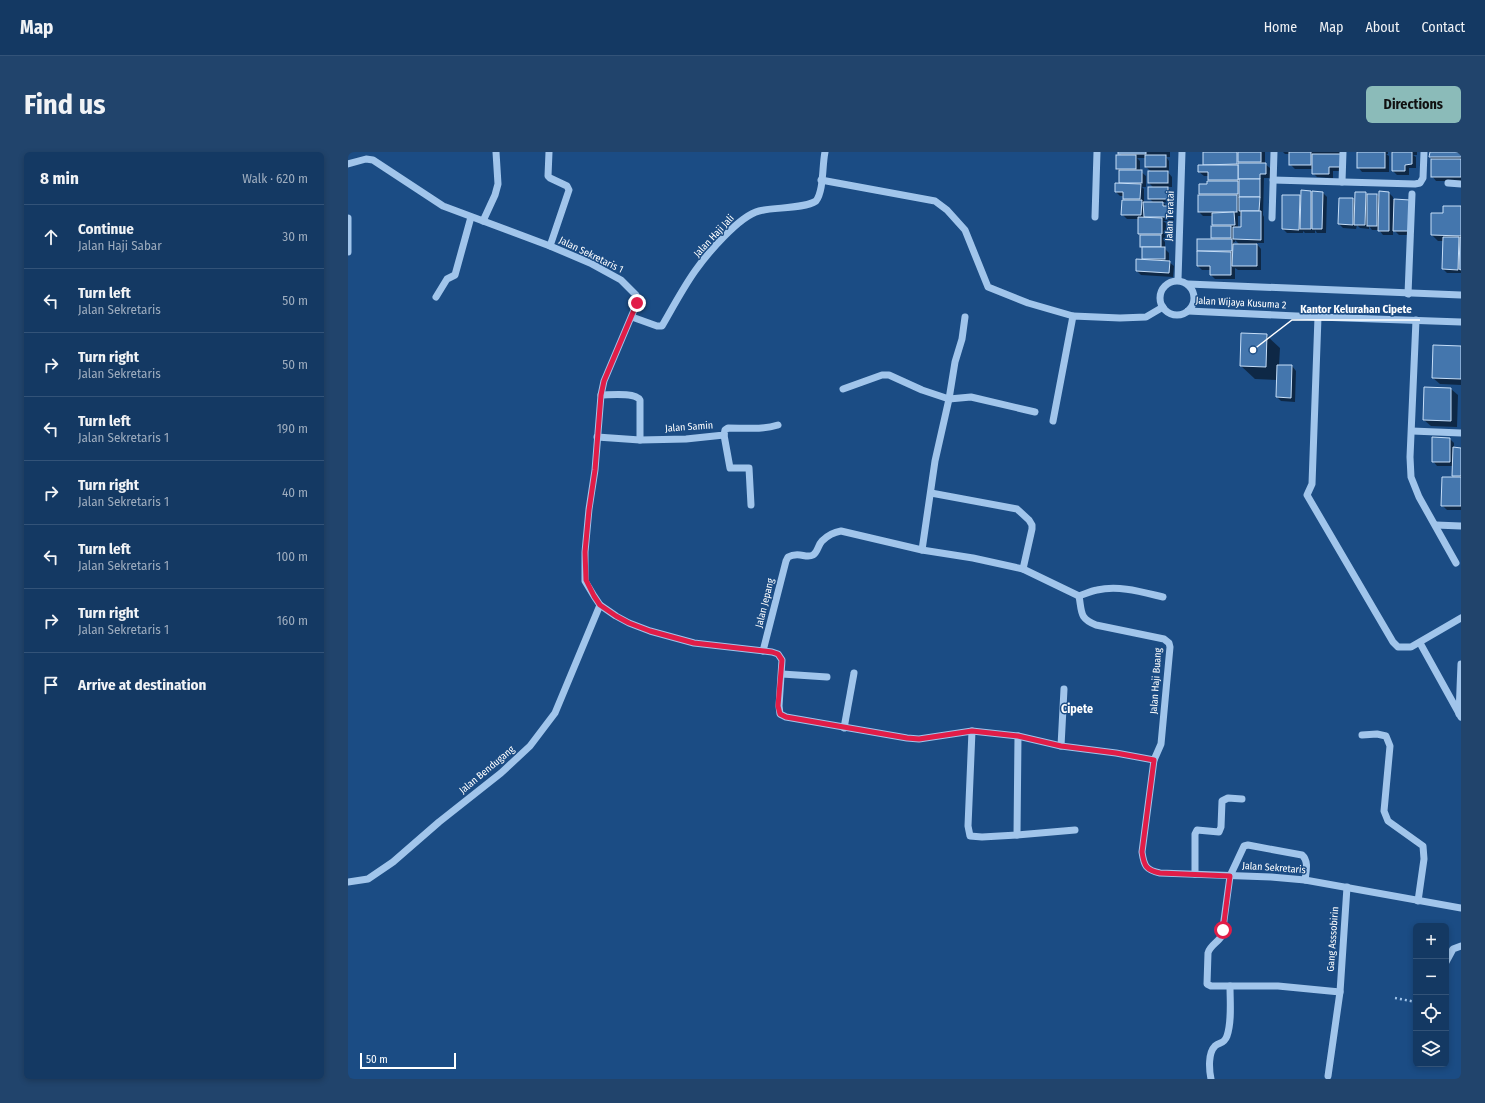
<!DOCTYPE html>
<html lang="en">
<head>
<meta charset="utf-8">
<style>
	:root { --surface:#143963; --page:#21446c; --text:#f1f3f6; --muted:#9dacbe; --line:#335378; --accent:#8bbbb9 }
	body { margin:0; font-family:"Fira Sans Condensed",sans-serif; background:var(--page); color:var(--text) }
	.controls { position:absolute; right:12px; bottom:12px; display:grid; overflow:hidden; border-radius:6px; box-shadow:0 2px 6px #0003 }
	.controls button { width:36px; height:36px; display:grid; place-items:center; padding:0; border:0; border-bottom:1px solid var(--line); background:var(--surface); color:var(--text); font:20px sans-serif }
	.scale { position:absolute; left:12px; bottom:10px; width:96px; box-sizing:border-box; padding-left:4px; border:2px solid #fff; border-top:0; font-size:11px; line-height:14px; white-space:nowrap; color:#fff; -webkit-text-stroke:3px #1b4c84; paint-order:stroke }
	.stop { position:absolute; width:12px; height:12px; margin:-9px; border:3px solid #e11d48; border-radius:50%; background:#fff }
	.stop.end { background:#e11d48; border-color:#fff; box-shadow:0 1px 4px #0008 }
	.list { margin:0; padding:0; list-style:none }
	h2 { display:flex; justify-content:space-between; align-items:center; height:52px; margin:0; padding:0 16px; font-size:17px }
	h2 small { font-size:13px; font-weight:400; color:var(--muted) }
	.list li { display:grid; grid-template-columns:26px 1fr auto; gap:12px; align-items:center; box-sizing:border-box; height:64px; padding:0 16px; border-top:1px solid var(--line) }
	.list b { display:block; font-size:15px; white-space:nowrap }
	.list p { margin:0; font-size:13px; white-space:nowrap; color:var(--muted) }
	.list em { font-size:13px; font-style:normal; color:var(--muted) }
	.icon { flex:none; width:22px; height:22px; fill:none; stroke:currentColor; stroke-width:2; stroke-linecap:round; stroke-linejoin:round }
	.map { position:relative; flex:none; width:1113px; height:927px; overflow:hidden; border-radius:6px }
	header { display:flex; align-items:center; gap:24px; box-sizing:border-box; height:56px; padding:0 20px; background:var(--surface); border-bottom:1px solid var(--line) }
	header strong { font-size:19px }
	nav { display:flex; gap:22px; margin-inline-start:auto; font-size:14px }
	.intro { display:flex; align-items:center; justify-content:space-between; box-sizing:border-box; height:96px; padding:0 24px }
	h1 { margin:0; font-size:28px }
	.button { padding:10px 18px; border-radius:6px; background:var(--accent); color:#111; font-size:14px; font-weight:700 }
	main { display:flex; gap:24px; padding:0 24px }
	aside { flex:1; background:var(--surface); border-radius:6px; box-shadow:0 2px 6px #0003 }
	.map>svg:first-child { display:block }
</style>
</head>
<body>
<header>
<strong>Map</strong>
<nav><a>Home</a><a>Map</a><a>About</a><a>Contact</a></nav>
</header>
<div class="intro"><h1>Find us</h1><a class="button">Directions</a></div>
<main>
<aside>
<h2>8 min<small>Walk · 620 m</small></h2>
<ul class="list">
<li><svg class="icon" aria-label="ahead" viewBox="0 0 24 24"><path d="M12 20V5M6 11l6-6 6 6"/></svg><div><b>Continue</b><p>Jalan Haji Sabar</p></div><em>30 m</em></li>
<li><svg class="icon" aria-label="left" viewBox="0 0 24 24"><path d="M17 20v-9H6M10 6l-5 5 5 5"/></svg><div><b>Turn left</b><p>Jalan Sekretaris</p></div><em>50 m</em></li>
<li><svg class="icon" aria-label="right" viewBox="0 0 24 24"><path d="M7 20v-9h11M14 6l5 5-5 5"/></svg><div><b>Turn right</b><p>Jalan Sekretaris</p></div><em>50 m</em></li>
<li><svg class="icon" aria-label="left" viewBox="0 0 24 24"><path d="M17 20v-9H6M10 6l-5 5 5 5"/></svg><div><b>Turn left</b><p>Jalan Sekretaris 1</p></div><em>190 m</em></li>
<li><svg class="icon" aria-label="right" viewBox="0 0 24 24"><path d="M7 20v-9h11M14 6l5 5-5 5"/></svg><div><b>Turn right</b><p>Jalan Sekretaris 1</p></div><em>40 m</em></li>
<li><svg class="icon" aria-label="left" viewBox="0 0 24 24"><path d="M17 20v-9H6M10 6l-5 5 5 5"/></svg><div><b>Turn left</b><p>Jalan Sekretaris 1</p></div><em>100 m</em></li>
<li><svg class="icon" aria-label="right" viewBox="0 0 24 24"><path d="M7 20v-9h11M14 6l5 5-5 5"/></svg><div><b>Turn right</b><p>Jalan Sekretaris 1</p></div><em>160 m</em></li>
<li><svg class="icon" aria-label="arrive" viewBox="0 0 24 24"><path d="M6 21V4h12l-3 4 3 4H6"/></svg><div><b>Arrive at destination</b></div></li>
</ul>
</aside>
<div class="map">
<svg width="1113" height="927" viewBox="0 0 1113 927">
	<rect width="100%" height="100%" fill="#1b4c84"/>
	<g fill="#0007" fill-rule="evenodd">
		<path d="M771,0H822V5H818L821,9V19H819L824,25V35H819L824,40V51L814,50L825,59L826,69H815L818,71V86H815L817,89V97L821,101V110L826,114L825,125L793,123L789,119L795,108L793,84L791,81V67H779L774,62L778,49L776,46V44H772L768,40L775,33L772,30V20L769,17L774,4ZM789,6H798V15L804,20L801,31L806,36L801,46L806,51H796V37L794,35H798V24L792,19V9Z"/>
		<path d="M868,0H888L890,16H891V0H917V12L922,16V26H916L915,63L916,65V91H908L913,97V118H890L887,116V127H867L863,123V118H854L850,114V88H867L864,85L867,75L865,72V64H855L851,60L852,33H860L861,29V24H856L851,20L856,14V1ZM890,64H894V76H890ZM887,88L892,93H888L885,90H887Z"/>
		<path d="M935,0H998L996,19H985V26L969,25L965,21V17H947L942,12V2H937Z"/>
		<path d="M1010,0H1040V2H1038L1041,4V20H1014L1010,15Z"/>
		<path d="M1043,0H1069V3H1065L1068,5V16H1061V23H1049L1045,19V2Z"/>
		<path d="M1083,0H1113V29H1088L1084,24L1085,8L1082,5Z"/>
		<path d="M963,40L965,42L975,41L979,45L978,81H969L967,78V81H957L955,79V81H939L935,77L951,44L954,47Z"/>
		<path d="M1017,41L1020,45L1029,43L1032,46L1041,41L1045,45V48L1062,49L1066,83H1051L1045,77V83H1035L1031,78H1024L1021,74V77L1012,76L1009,73L1008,77L995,76L991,72L1005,47L1008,50Z"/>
		<path d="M1113,55V121H1099L1095,117L1096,89H1090L1084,83L1096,62Z"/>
		<path d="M894,182L918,183L932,196L931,214H944L948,219L947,250L933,249L929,245L930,228L907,227L893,214Z"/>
		<path d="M1113,195V233L1092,232L1085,226Z"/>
		<path d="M1103,237L1110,243L1109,275L1083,274L1076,268Z"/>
		<path d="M1102,287L1106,291V296L1113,297V358H1099L1094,353L1108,326L1105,323V314H1089L1085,309Z"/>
	</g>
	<g fill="#4476ad" stroke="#c6def8">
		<rect x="770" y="0" width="28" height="2"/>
		<path d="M855,0H889V12L855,13Z"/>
		<rect x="890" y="0" width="23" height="10"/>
		<rect x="941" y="0" width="22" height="13"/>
		<rect x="1009" y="0" width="28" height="16"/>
		<path d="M1044,0H1064V12L1057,13V19H1044Z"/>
		<path d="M1082,0H1113V5H1081Z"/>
		<path d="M964,2H993V15H981V22H964Z"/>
		<rect x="768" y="3" width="20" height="14"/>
		<rect x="797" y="3" width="21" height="12"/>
		<rect x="1083" y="7" width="30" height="18"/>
		<path d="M890,11H918V22H912V27H890Z"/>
		<path d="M850,13H890V28H860V20H850Z"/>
		<rect x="771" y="18" width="23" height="13"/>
		<rect x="800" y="19" width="20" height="12"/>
		<rect x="891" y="27" width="21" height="18"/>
		<path d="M859,29H890V42H851V32H859Z"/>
		<path d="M767,31L793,32L792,47H775V40H767Z"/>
		<rect x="800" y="35" width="20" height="12"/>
		<path d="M953,38L963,39V77H952Z"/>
		<path d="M964,39L975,40L974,77H964Z"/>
		<path d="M1031,39L1041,40V79H1030Z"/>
		<path d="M1007,40H1018L1017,73H1006Z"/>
		<rect x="1019" y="42" width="10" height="32"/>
		<rect x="850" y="43" width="39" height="17"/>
		<path d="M934,43H952L951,78L934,77Z"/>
		<path d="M891,45H912L911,59H891Z"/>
		<path d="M991,46H1005V73L990,72Z"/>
		<path d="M1046,47L1062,48V79H1045Z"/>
		<path d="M774,48H794L793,63H773Z"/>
		<path d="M795,50H815V54H822V65H796Z"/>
		<path d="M1095,54H1113V84L1083,83V61H1095Z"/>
		<path d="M893,59H913V88L885,87V75H893Z"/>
		<path d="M886,60L887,73H864V61Z"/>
		<path d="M790,65L814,66V82H790Z"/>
		<rect x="863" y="74" width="20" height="12"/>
		<rect x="792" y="83" width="21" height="12"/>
		<path d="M1095,85H1111L1110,118L1094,117Z"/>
		<path d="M1112,85H1113V118L1111,117Z"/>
		<rect x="849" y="87" width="35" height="12"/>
		<path d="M885,92H909V114H884Z"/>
		<rect x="794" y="95" width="23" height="12"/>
		<path d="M849,99L883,100V123H862V114H849Z"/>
		<path d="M788,107L822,109L821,121L788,119Z"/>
		<path d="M893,181L919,182L918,215L892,214Z"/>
		<path d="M1085,193L1113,194V227L1084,226Z"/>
		<path d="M929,213H944L943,246L928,245Z"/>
		<path d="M1076,235L1103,236V269L1075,268Z"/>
		<path d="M1084,285L1102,286V310H1084Z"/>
		<path d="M1105,295L1113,296V324H1104Z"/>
		<path d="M1094,325H1113V354H1093Z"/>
	</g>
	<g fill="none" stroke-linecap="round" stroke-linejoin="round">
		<path stroke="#a1c5eb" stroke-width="2.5" stroke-dasharray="2 3" stroke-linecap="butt" d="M1047,846L1068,850"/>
		<g stroke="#a1c5eb" stroke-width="7">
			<path d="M201,0L200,24L202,26L219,34L221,38L202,94"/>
			<path d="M0,12L18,7L25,8L95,54L202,94L242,111L273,128L288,143L289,151L256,229L253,243L247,318L241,357L237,400V429L246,444L252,453L268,464L281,471L302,479L346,491L424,500L430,502L434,508L431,554L432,562L438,565L559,586L571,587L624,579L670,584L713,594L768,601L806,608"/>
			<path d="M473,28L587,49L599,58L617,78L640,135L680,151L725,164"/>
			<path d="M925,28L1067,32L1072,31L1075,26L1076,0"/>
			<path d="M994,30L995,0"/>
			<path d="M1100,31L1113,32"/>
			<path d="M747,65L749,0"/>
			<path d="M0,66V100"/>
			<path d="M924,66L926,0"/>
			<path d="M135,69L147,43L150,32L148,0"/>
			<path d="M830,128L834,0"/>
			<circle cx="829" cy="146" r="17"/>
			<path d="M840,132L1113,143"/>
			<path d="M1060,142L1064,42"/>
			<path d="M88,145L99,127L107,123L123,65"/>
			<path d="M840,159L970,165L1113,170"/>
			<path d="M284,165L309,174H314C325,155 335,136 347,119C359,102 391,64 411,59C426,55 456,57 468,49C476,38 474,14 477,0"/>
			<path d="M970,165L964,332L959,343L1045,490L1050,495H1063L1113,466"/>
			<path d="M1068,168L1062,305L1063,325L1071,345L1108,411"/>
			<path d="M495,237L534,223H541L574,238L601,247L623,245L687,260"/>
			<path d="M253,243C262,243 287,240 292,248V288"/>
			<path d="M705,269L725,164L772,166L798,165L815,155"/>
			<path d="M1064,279L1113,281"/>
			<path d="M376,283L382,316H401L403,353"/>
			<path d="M249,285L292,288L338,287L376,283L377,278L380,276C397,276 414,278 430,273"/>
			<path d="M583,341L669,357L681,368L684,373V377L675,417"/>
			<path d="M1088,373L1113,374"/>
			<path d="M574,398L587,309L601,247L607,210L614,187L617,165"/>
			<path d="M731,444C734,460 731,466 748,473L816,487L821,491L822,495L813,592L806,608L794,700C796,714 798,718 812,721L923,725L957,728L1113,756"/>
			<path d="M1072,491L1113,565"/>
			<path d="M415,499L438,409L440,405C451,399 458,407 465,403C470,400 470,393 474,389C479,384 487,380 493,379L574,398L625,406L675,417L731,444C737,442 743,439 749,438C771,433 794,440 815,445"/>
			<path d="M434,522L479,525"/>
			<path d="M1111,562L1113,512"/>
			<path d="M496,576L506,521"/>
			<path d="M624,579L620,674L622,684L634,685L669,683L727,678"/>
			<path d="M1014,583L1029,582L1038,584L1042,594L1036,659L1040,669L1075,694L1076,707L1070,749"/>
			<path d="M713,594L716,537"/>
			<path d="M669,683L670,584"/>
			<path d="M847,722V682L849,678L871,680L873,675L874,649L880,646L894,647"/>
			<path d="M957,728C958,720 961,709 954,703L900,693L896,694L882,724L874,783C871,790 862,793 860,801L859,832L863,834H930L992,840"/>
			<path d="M0,730L20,727L45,710L91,670L153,621L182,594L207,561L252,453"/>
			<path d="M1098,810L1105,797L1113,794"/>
			<path d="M980,924L992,840L999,735"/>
			<path d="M863,927C861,917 860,901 867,894C872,890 876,892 879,884C884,869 882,850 882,834"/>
		</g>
	</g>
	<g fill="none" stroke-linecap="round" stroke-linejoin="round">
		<path stroke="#e11d48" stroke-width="5" d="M289,151L256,229L253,243L247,318L241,358L237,400L238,428L246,444L252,453L268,464L281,471L302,479L346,491L424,500L430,502L434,508L430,554L432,562L438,565L559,586L571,587L624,579L670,584L713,594L768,601L806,608L794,700C796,714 798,718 812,721L882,724L875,778"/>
	</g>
	<g text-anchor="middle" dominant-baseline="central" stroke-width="3" stroke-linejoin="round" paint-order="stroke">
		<g font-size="10" fill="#fff" stroke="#1b4c84">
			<text transform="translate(822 64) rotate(-88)">Jalan Teratai</text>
			<text transform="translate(366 84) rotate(-47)">Jalan Haji Jali</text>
			<text transform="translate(243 103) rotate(26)">Jalan Sekretaris 1</text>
			<text transform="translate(893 151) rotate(3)">Jalan Wijaya Kusuma 2</text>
			<text transform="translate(341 275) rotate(-4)">Jalan Samin</text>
			<text transform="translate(417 451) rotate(-76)">Jalan Jepang</text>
			<text transform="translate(808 529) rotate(-86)">Jalan Haji Buang</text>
			<text transform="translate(139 618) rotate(-40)">Jalan Bendugang</text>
			<text transform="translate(926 716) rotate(4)">Jalan Sekretaris</text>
			<text transform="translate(985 787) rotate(-86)">Gang Asssobirin</text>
		</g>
		<g font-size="12" font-weight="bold" fill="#fff" stroke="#1b4c84">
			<text x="729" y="557">Cipete</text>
		</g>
	</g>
	<path fill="none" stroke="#fff" stroke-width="1.5" d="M905 198L944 168H1072"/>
	<circle fill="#fff" stroke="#1b4c84" stroke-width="1.5" cx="905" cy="198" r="4"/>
	<g font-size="11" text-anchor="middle" font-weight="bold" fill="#fff" stroke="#1b4c84" stroke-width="3" stroke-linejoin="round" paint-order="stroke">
		<text x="1008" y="161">Kantor Kelurahan Cipete</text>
	</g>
</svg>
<div class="controls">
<button>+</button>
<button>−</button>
<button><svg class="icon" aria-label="locate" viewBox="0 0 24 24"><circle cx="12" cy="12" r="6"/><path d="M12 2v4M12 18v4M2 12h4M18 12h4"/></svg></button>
<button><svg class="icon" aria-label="layers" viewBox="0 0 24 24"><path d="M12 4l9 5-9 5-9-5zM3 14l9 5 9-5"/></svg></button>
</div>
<div class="scale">50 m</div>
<div class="stop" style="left:875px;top:778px"></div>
<div class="stop end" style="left:289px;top:151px"></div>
</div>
</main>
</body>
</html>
